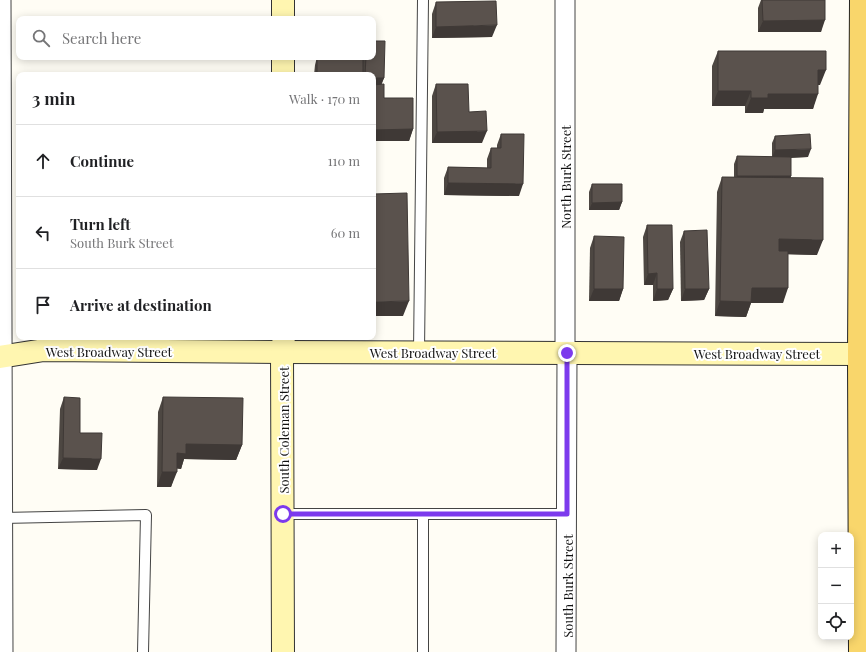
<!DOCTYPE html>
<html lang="en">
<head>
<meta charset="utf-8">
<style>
	:root { --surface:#fff; --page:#f6f6f6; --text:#202124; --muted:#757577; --line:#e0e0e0 }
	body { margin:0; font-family:"Playfair Display",serif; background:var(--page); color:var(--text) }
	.controls { position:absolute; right:12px; bottom:12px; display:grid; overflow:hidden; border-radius:8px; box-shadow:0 2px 10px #0003 }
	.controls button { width:36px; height:36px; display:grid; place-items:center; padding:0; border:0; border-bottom:1px solid var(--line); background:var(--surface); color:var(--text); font:20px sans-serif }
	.stop { position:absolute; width:12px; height:12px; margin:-9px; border:3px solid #7c3aed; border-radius:50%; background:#fff }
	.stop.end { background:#7c3aed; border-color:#fff; box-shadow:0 1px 4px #0008 }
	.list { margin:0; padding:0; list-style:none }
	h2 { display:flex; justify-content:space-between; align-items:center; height:52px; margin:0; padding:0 16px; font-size:17px }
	h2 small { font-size:13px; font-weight:400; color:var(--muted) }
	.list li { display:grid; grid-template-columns:26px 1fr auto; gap:12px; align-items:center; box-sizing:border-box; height:72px; padding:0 16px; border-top:1px solid var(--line) }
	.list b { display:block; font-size:15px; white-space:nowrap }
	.list p { margin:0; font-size:13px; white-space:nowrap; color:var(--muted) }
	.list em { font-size:13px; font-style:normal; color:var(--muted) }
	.icon { flex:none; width:22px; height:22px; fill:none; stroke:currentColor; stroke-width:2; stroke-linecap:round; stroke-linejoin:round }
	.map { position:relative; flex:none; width:866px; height:652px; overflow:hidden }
	.search { position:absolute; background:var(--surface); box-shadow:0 2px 10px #0003; left:16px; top:16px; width:360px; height:44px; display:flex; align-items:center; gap:10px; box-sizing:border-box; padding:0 14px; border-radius:8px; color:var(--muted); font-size:15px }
	.panel { position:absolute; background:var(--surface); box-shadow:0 2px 10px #0003; left:16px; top:72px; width:360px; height:268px; border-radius:8px }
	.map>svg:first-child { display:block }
</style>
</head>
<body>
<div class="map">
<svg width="866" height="652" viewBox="0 0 866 652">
	<rect width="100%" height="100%" fill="#fffdf5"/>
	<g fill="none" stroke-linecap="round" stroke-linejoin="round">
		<g stroke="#444" stroke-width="12">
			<g id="lane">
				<path d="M419,352L423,0"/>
				<path d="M283,514H567"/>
				<path d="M423,514V652"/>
				<path d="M2,518L146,515L143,652"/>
			</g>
		</g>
		<g stroke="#444" stroke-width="21">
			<g id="street">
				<path d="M1,0L3,652"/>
				<path d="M565,0V348L567,353L566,652"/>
			</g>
		</g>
		<g stroke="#333" stroke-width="24">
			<g id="secondary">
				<path d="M283,0V19"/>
				<path d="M283,57V75"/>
				<path d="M0,357L44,350L282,352L866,354"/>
				<path d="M283,652L282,352L284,337"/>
			</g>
		</g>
		<g stroke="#222" stroke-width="24">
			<path id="primary" d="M860,652L859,354L861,0"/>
		</g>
		<use href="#lane" stroke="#fff" stroke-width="10"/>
		<use href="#street" stroke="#fff" stroke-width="19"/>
		<use href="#secondary" stroke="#fff6b0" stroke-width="22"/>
		<use href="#primary" stroke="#f9d66b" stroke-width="22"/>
	</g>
	<g fill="#4d4742">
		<path d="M761,0H825L821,32H758V8Z"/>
		<path d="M436,2L492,37L432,38V14Z"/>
		<path d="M718,51L820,85H818L813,109H764L763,113H745V106H712V66Z"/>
		<path d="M317,57L363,58V57H373L384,78L381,84L384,98L413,129L409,141H373V75H314L315,65Z"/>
		<path d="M436,84L469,112L482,143H432V96Z"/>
		<path d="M501,134L519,196L444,195V178L448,167L487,168V159L491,148H497V145Z"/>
		<path d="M775,136L808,157L791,158V178L817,255L788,254L783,303H751L746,317L715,316L717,192L722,177H734V164L737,156L772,157V143Z"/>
		<path d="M592,184L622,202L619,210H589V192Z"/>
		<path d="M647,225L673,289L668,300L653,301V285H644L643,237Z"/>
		<path d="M684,231L709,289L704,300L681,301L680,242Z"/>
		<path d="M594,236L623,289L619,301H589L590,248Z"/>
		<path d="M64,397L80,433L97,470L58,469L60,409Z"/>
		<path d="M163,397L242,445L236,460L184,459L181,469L177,468L171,487H157L158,412Z"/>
	</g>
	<g fill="#3f3936">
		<path d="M825,20L821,32H758L763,21Z"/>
		<path d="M497,25L492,37L432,38L436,27Z"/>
		<path d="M818,70H826L820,85H813Z"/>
		<path d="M373,78H384L381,86H373Z"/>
		<path d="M718,91H751L745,106H712Z"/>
		<path d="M768,94H818L813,109H764L763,113H745L751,98Z"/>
		<path d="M413,129L409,141H373V130Z"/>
		<path d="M487,131L482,143H432L437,132Z"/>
		<path d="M811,149L808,157L772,158L775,150Z"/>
		<path d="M737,176H791L788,184H734Z"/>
		<path d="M448,183L523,184L519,196L444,195Z"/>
		<path d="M622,202L619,210H589L592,203Z"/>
		<path d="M779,239L823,240L817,255L773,254Z"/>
		<path d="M657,273L653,285H644L648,274Z"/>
		<path d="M752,288H788L783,303H751L746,317L715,316L720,301Z"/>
		<path d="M594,289H623L619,301H589Z"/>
		<path d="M657,289H673L668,300L653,301Z"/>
		<path d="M685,289H709L704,300L681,301Z"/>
		<path d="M409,301L403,316H373V302Z"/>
		<path d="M186,444L242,445L236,460L184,459L181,469L171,468L177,453Z"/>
		<path d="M63,458L101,459L97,470L58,469Z"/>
		<path d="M162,472H177L171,487H157Z"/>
	</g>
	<g fill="#5a524d" stroke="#3f3936">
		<path d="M762,0H825V20L763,21Z"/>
		<path d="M496,1L497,25L436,27V2Z"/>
		<path d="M373,41H385L384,78H373V75H365L366,57H373Z"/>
		<path d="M718,51H826V70H818V94H768V98H751V91H718Z"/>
		<path d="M317,57L363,58V75H317Z"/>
		<path d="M384,84V98H413V129L373,130V85Z"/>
		<path d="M436,84H468L469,112L486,111L487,131L437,132Z"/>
		<path d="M501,134H524L523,184L448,183V167L491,168V148H501Z"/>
		<path d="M810,134L811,149L775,150V136Z"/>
		<path d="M737,156L791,157V176H737Z"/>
		<path d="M722,177L823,178V240L779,239V251H788V288H752L751,302L720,301Z"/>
		<path d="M592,184H622V202L592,203Z"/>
		<path d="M407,193L409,301L373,302V194Z"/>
		<path d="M647,225H672L673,289H657V273L648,274Z"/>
		<path d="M707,230L709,289H685L684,231Z"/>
		<path d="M594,236L624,237L623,289H594Z"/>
		<path d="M64,397L80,398V433H102L101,459L63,458Z"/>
		<path d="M163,397L243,398L242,445L186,444V454L177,453V472H162Z"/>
	</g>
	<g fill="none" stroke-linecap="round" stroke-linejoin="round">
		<path stroke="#7c3aed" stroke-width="5" d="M283,514H567V353"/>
	</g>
	<g text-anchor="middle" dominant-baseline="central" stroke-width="4" stroke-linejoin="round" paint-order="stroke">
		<g font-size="13" fill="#111" stroke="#fff">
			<text transform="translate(565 177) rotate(-90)">North Burk Street</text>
			<text x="109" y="351">West Broadway Street</text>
			<text x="433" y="352">West Broadway Street</text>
			<text x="757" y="353">West Broadway Street</text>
			<text transform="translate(283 430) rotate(-90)">South Coleman Street</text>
			<text transform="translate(567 586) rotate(-90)">South Burk Street</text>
		</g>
	</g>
</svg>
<div class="controls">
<button>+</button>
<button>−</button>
<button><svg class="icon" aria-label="locate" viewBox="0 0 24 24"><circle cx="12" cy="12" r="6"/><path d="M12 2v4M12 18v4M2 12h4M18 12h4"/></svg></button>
</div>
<div class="stop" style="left:283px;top:514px"></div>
<div class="stop end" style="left:567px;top:353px"></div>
<div class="search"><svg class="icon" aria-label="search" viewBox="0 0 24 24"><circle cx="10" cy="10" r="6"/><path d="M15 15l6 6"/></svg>Search here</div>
<section class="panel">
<h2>3 min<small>Walk · 170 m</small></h2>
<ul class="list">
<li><svg class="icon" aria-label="ahead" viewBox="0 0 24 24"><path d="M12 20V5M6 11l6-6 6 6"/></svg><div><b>Continue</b></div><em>110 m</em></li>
<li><svg class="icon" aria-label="left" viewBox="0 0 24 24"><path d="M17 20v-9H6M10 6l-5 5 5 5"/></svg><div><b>Turn left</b><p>South Burk Street</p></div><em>60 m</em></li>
<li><svg class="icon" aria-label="arrive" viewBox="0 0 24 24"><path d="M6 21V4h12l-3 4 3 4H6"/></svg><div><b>Arrive at destination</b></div></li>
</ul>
</section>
</div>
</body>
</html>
